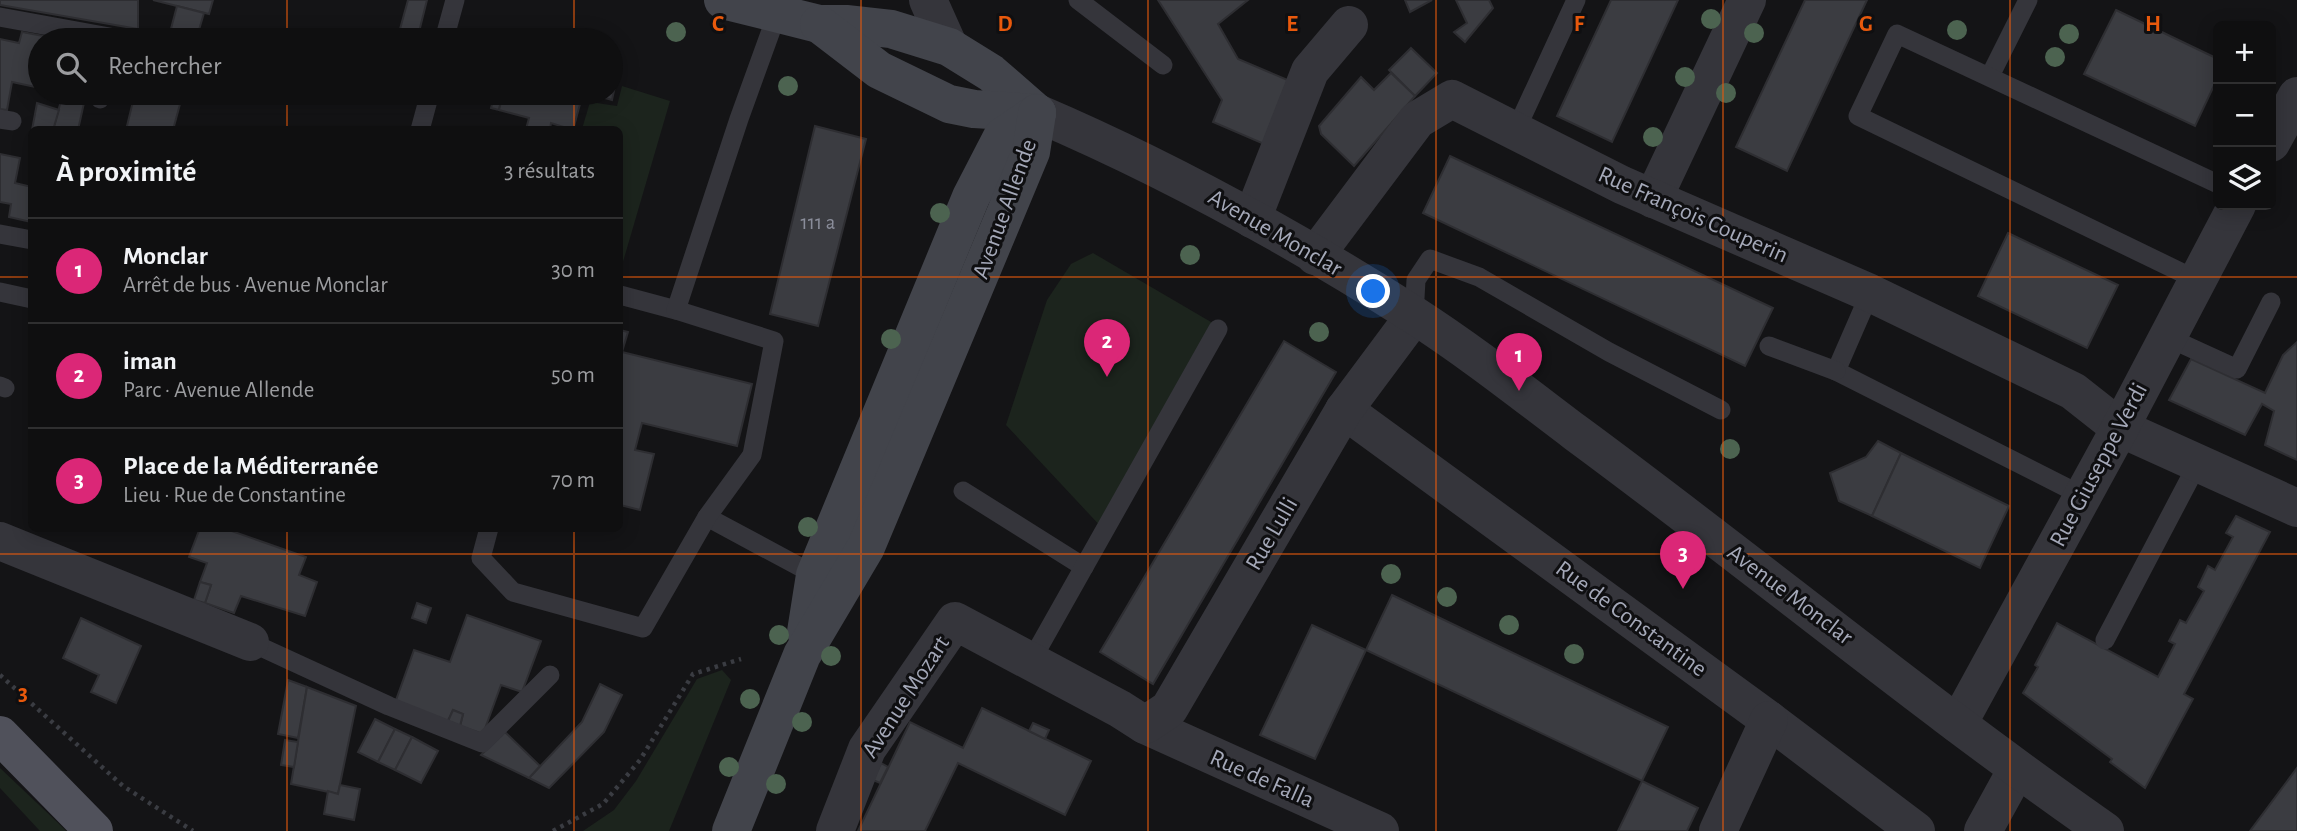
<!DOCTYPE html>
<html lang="fr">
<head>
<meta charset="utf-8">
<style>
	:root { --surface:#0f0f10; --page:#181819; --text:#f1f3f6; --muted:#9b9c9f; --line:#2f2f30; --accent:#db2777 }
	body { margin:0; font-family:"Alegreya Sans",sans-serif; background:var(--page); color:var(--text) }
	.controls { position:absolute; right:21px; top:21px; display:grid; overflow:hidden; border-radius:10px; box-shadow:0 4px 18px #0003 }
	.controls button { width:63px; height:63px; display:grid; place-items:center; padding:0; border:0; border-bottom:2px solid var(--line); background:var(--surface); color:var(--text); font:35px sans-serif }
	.you { position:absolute; left:1374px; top:292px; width:24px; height:24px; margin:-18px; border:5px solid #fff; border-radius:50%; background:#1a73e8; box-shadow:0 0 0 10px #1a73e833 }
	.badge { display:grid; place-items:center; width:46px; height:46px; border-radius:50%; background:var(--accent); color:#fff; font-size:23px; font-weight:700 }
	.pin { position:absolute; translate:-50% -58px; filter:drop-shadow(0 2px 4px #0008) }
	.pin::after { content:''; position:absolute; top:37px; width:24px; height:21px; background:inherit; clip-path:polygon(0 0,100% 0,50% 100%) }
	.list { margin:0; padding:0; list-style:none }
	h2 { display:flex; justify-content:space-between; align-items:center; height:91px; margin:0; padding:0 28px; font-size:30px }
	h2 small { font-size:23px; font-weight:400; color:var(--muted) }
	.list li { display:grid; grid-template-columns:46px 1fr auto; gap:21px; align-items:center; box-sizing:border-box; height:105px; padding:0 28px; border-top:2px solid var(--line) }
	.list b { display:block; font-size:26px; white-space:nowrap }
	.list p { margin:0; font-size:23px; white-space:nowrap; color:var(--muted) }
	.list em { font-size:23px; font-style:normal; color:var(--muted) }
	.icon { flex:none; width:38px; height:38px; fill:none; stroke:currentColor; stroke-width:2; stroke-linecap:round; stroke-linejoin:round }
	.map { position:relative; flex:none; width:2297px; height:831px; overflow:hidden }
	.search { position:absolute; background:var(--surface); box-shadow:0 4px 18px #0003; left:28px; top:28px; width:595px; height:77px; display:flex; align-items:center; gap:18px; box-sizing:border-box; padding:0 24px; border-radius:38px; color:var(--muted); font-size:26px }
	.panel { position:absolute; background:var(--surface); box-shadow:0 4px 18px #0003; left:28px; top:126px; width:595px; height:406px; border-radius:10px }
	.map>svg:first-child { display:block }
</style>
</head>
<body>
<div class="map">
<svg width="2297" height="831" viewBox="0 0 2297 831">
	<rect width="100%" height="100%" fill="#141416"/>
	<g fill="#1c241d">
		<path d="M622,86L670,101L620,272V130L582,129L590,102L617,106Z"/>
		<path d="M1093,253L1211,322L1218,329L1104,530L1006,425L1047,300L1071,264Z"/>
		<path d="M722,670L731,680L669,831H583L614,810L636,781L697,679Z"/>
		<path d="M0,768L57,822L66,831H40L0,788Z"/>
	</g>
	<g fill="#3b3c41" stroke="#2e2e32" stroke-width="2">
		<path d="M0,0H138V29L0,5Z"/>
		<path d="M153,0H213L209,14Z"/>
		<path d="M408,0H427L417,40H397Z"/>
		<path d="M1158,0H1248L1218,24L1238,59L1290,81L1264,144L1213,122L1222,100Z"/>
		<path d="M1405,0H1432L1410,12Z"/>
		<path d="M1456,0H1489L1493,8L1465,42L1454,32L1467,23Z"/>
		<path d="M1611,0H1678L1612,142L1557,116Z"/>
		<path d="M1805,0H1867L1787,171L1736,147Z"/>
		<path d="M177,6L204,13L196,40H168Z"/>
		<path d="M2116,10L2218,59V77L2195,126L2084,74Z"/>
		<path d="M22,32L65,40H40V88L12,82L7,110L0,109V39L19,43Z"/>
		<path d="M1411,48L1437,73L1415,96L1389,70Z"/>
		<path d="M1391,73L1415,96L1354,166L1321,134L1319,126L1361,77L1374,90Z"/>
		<path d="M611,75L617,77L612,100L587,93H611Z"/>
		<path d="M135,93H183L173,130H126Z"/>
		<path d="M495,93H503L499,110L491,108Z"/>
		<path d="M503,93H583L573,130L551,123L550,130L526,129L529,118L499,110Z"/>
		<path d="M62,97L84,103L78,130H53Z"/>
		<path d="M37,103L59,110L53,130H32Z"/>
		<path d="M815,126L866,139L818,326L770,314Z"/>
		<path d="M0,154L20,158L15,183L32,187L31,222L9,217L11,204L0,202Z"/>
		<path d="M1450,156L1773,308L1745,366L1423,213Z"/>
		<path d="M2008,233L2118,285L2087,348L1978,296Z"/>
		<path d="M620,330L628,332L622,352L752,384L737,446L642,423L635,450L654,454L640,510L620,505Z"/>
		<path d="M1284,341L1336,372L1153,684L1100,652Z"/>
		<path d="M2297,342V460L2265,445L2274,411L2262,404L2245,435L2169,400L2191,359L2265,393L2283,355Z"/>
		<path d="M1878,441L1901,453L1872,516L1839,501L1830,473L1866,457Z"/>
		<path d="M1901,453L2009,506L1980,568L1872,516Z"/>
		<path d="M2236,516L2270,532L2184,694L2193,699L2145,788L2110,762L2112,759L2023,693L2038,667L2035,665L2057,623L2158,677L2175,644L2169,641L2180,620L2186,623L2204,591L2198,587L2208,566L2215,570L2233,537L2226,533Z"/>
		<path d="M200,528H223L306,557L299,575L317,582L305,616L241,596L234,613L205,603L211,585L200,582L207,563L189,557Z"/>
		<path d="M200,582L211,585L205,603L194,600Z"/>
		<path d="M1392,595L1668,727L1642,781L1366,650Z"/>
		<path d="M417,603L431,608L426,623L412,618Z"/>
		<path d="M467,615L541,641L522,692L501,685L483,734L460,726L463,714L453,710L448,721L395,703L414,650L450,662Z"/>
		<path d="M81,618L141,646L116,703L91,692L99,675L63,658Z"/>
		<path d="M1312,625L1366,650L1315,759L1260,735Z"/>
		<path d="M288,680L307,687L298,738L278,734Z"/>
		<path d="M600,684L622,695L604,732L549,788L529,778L582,722Z"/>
		<path d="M307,687L356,706L338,794L291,784Z"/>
		<path d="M982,708L1091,761L1065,815L958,763L925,831H858L910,722L963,748Z"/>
		<path d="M453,710L463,714L460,726L448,721Z"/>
		<path d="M375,719L395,729L378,762L358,752Z"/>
		<path d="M1033,723L1049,730L1045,739L1029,731Z"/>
		<path d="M395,729L412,737L395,770L378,762Z"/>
		<path d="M505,732L540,766L529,778L481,755Z"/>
		<path d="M412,737L438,751L421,783L395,770Z"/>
		<path d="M285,740L298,742L294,767L281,765Z"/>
		<path d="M881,763L888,767L880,783L873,780Z"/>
		<path d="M2297,768V831H2250Z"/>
		<path d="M1642,781L1698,808L1687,831H1618Z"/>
		<path d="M340,785L360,789L354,820L324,814L328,791L338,794Z"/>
	</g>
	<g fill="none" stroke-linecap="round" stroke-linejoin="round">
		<g stroke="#3a3c42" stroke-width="4.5" stroke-dasharray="3.5 5" stroke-linecap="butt">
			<path d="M0,675L123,786L193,831"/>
			<path d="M553,831L603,804L640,760L693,674L741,659"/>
		</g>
		<g stroke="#35353b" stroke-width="19">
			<path d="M1078,0L1163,65"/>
			<path d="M0,17L115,38V40"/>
			<path d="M444,40L455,0"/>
			<path d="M1990,76L2028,0"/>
			<path d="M100,99L101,93"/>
			<path d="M0,119L12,121"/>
			<path d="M420,130L430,93"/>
			<path d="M1515,132L1576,0"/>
			<path d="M0,234L32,240"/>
			<path d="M2197,280L1858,116L1897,34L2218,184"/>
			<path d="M0,292L32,299"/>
			<path d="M1870,293L1836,371L2083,496"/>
			<path d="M620,295L676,310"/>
			<path d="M1414,316L1416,280L1430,259L1479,277L1609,352L1721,410"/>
			<path d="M2167,337L2237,369L2271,302"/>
			<path d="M1769,346L1836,371"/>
			<path d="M0,386L5,388"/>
			<path d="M963,491L1084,567"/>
			<path d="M707,517L815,575"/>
			<path d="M489,528L481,558L513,592L643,628L707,517L752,455L774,341L676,310L739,119L777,14"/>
			<path d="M2105,640L2198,463"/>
			<path d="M250,642L389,706L482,743L550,675"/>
			<path d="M1031,661L1218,329"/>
		</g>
		<g stroke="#35353b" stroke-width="38">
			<path d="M2271,143L2297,96"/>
			<path d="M1653,199L1747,0"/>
			<path d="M1252,219L1310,71L1349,25"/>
			<path d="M1315,256L1417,120L1452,99L1622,185L1870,293L2073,391L2120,428L2297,508"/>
			<path d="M1344,410L1769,720L1916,831"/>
			<path d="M0,541L250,642"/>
			<path d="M1958,724L2120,428L2237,205"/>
			<path d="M1145,725L1380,831"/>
			<path d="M835,831L867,749L955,621L1120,709L1145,725L1169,709L1344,410L1414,316"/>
			<path d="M1718,831L1769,720"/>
			<path d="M1983,831L2017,769"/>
		</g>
		<g stroke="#35353b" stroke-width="38">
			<path d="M928,0L949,47"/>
			<path d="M1037,113C1168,169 1293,238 1414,315C1470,351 1523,393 1576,433C1754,564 1924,705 2105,831"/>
		</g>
		<g stroke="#42444b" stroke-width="38">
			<path d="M723,0L819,24H846L891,29L949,47L991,73L1037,113"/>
			<path d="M819,24L879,70L949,104L974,109L1037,113"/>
			<path d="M806,632L815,575L971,197L1002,137L1037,113"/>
			<path d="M731,831L802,655L866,547L1031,152L1037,113"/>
		</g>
		<path stroke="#50515b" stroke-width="38" d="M0,735L94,831"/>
	</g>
	<g fill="#4c6350">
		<circle cx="1711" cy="19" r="10"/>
		<circle cx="1957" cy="30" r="10"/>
		<circle cx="676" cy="32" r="10"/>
		<circle cx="1754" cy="33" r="10"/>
		<circle cx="2069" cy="34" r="10"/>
		<circle cx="2055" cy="57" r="10"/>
		<circle cx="1685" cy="77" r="10"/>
		<circle cx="788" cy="86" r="10"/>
		<circle cx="1726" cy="93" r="10"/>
		<circle cx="1653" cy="137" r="10"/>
		<circle cx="940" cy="213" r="10"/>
		<circle cx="1190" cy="255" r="10"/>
		<circle cx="1319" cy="332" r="10"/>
		<circle cx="891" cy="339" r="10"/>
		<circle cx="1730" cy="449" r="10"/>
		<circle cx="808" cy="527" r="10"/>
		<circle cx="1391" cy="574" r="10"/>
		<circle cx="1447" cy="597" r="10"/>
		<circle cx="1509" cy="625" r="10"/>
		<circle cx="779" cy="635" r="10"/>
		<circle cx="1574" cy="654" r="10"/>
		<circle cx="831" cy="656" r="10"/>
		<circle cx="750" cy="699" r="10"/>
		<circle cx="802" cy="722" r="10"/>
		<circle cx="729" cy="767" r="10"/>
		<circle cx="776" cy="784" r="10"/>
	</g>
	<path fill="none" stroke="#e8590c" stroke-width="2" stroke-opacity="0.55" d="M287,0V40M574,0V40M861,0V831M1148,0V831M1436,0V831M1723,0V831M2010,0V831M287,93V130M574,93V130M0,277H32M620,277H2297M287,528V831M574,528V831M0,554H2297"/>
	<g text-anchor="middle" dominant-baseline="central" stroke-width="6" stroke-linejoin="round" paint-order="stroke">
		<g font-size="21" fill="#8a8d9a">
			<text x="818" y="222">111 a</text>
		</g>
		<g font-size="24" fill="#a4a8b8" stroke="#0f0f11">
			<text transform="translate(1005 209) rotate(-70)">Avenue Allende</text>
			<text transform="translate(1693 215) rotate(24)">Rue François Couperin</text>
			<text transform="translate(1275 233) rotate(30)">Avenue Monclar</text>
			<text transform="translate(2099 465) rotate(-62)">Rue Giuseppe Verdi</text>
			<text transform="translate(1272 534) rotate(-60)">Rue Lulli</text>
			<text transform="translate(1790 595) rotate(37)">Avenue Monclar</text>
			<text transform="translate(1631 619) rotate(36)">Rue de Constantine</text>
			<text transform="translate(906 697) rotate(-57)">Avenue Mozart</text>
			<text transform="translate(1262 779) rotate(24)">Rue de Falla</text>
		</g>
	</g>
	<g font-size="23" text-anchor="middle" font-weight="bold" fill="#e8590c" stroke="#0f0f11" stroke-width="6" stroke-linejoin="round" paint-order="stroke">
		<text x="718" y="31">C</text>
		<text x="1005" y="31">D</text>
		<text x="1292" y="31">E</text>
		<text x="1579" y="31">F</text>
		<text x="1866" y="31">G</text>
		<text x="2153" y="31">H</text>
		<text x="23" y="700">3</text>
	</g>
</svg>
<div class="controls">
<button>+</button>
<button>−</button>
<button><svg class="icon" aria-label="layers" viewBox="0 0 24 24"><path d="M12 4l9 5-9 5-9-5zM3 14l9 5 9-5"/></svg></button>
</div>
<div class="you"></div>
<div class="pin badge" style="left:1519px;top:391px">1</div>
<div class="pin badge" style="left:1107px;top:377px">2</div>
<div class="pin badge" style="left:1683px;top:589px">3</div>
<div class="search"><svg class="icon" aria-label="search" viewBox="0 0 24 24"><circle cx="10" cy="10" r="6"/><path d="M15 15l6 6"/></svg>Rechercher</div>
<section class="panel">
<h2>À proximité<small>3 résultats</small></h2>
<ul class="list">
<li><span class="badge">1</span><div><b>Monclar</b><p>Arrêt de bus · Avenue Monclar</p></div><em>30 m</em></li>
<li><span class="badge">2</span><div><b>iman</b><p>Parc · Avenue Allende</p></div><em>50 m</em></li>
<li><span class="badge">3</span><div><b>Place de la Méditerranée</b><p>Lieu · Rue de Constantine</p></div><em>70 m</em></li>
</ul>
</section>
</div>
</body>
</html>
